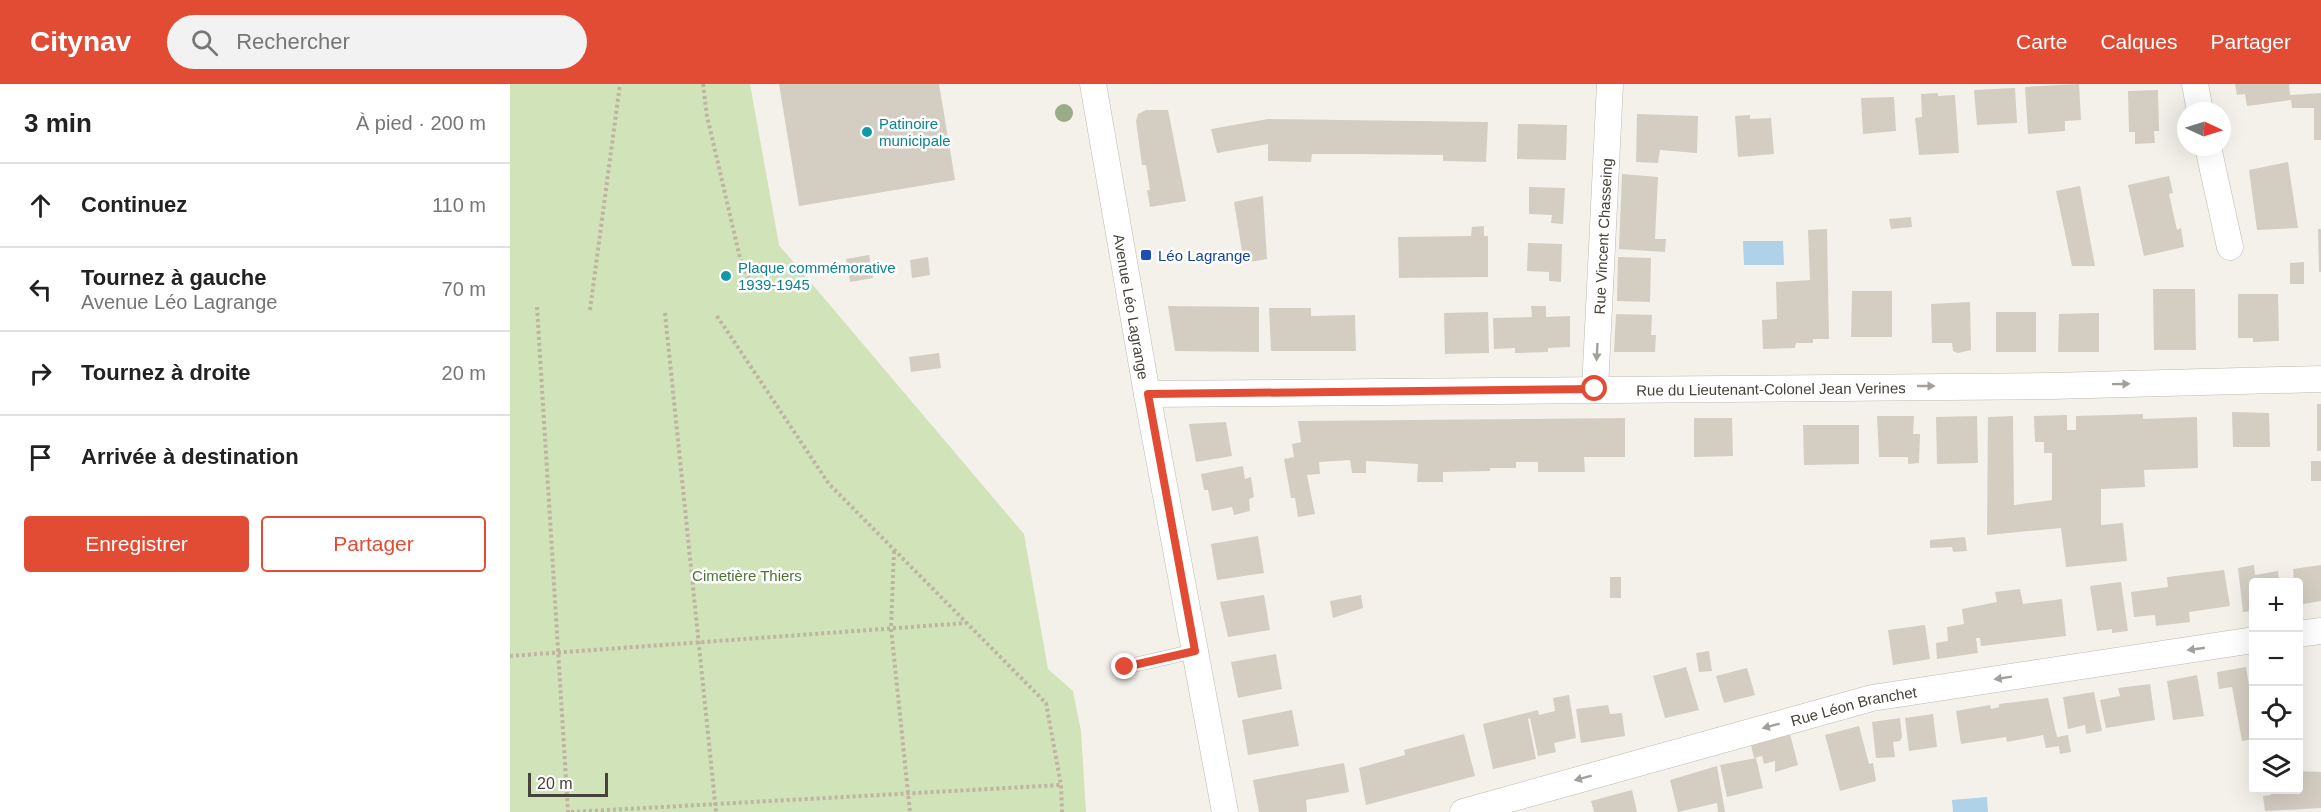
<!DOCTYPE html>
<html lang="fr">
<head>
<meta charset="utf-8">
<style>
	:root { --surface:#fff; --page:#f2f2f2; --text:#222; --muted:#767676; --line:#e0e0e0; --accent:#e24c34 }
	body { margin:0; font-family:Helvetica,sans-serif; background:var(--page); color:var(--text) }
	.controls { position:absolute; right:18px; bottom:18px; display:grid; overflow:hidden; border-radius:6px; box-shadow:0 6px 24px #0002 }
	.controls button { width:54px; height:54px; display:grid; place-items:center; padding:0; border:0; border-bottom:2px solid var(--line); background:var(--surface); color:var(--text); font:30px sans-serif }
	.compass { position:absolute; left:1667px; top:18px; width:54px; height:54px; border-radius:50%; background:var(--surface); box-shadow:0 6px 24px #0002; rotate:94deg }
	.scale { position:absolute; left:18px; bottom:15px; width:80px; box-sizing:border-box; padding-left:6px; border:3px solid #47423a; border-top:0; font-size:16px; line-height:21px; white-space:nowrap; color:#47423a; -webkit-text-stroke:4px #fff; paint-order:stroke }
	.stop { position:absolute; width:18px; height:18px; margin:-14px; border:4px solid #e24c34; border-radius:50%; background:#fff }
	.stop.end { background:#e24c34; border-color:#fff; box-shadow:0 2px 6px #0008 }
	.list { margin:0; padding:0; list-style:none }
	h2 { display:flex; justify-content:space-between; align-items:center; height:78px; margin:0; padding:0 24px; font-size:26px }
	h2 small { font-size:20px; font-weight:400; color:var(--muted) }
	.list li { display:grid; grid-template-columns:39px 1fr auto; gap:18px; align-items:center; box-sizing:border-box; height:84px; padding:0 24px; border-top:2px solid var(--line) }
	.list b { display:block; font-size:22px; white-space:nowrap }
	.list p { margin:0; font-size:20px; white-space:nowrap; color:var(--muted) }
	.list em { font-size:20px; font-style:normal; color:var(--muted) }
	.actions { display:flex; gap:12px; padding:18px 24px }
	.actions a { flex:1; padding:14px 0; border:2px solid var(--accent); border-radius:6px; text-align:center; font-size:21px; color:var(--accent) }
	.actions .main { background:var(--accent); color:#fff }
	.icon { flex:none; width:33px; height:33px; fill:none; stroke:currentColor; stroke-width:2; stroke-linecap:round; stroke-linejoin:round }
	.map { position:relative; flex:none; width:1811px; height:728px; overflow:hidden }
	header { display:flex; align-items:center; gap:36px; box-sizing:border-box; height:84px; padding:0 30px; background:var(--accent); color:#fff }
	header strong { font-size:28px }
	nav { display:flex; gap:33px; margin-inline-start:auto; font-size:21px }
	.search { width:420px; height:54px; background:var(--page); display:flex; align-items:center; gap:15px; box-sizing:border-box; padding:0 21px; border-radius:33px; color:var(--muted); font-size:22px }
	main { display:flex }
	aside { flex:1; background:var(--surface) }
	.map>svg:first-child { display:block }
</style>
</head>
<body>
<header>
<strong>Citynav</strong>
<div class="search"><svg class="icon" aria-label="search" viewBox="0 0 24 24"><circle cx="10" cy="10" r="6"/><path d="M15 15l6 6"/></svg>Rechercher</div>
<nav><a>Carte</a><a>Calques</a><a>Partager</a></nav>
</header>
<main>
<aside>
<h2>3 min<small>À pied · 200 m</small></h2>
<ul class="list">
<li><svg class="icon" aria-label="ahead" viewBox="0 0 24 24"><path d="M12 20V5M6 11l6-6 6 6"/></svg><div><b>Continuez</b></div><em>110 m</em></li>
<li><svg class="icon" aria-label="left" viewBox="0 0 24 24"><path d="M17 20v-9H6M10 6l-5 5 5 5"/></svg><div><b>Tournez à gauche</b><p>Avenue Léo Lagrange</p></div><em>70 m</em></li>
<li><svg class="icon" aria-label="right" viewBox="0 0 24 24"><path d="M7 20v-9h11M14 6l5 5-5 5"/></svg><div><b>Tournez à droite</b></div><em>20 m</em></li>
<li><svg class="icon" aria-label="arrive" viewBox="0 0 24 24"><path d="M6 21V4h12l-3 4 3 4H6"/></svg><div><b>Arrivée à destination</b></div></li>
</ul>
<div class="actions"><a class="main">Enregistrer</a><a>Partager</a></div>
</aside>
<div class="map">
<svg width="1811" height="728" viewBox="0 0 1811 728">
	<rect width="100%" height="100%" fill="#f4f1eb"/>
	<path fill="#d1e3b9" d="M0,0H240L269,161L514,450L538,585L563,607L571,647L576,728H0Z"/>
	<g fill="#afd2e9">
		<path d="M1233,157H1273L1274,181H1234Z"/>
		<path d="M1477,713L1478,728H1443L1442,716Z"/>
	</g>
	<g fill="#d4cdc2">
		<path d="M269,0H429L445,96L289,122Z"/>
		<path d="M1569,0L1571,36L1555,37V47L1518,50L1515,3Z"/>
		<path d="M1725,0H1779L1780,11L1811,9V56H1804V24H1782L1781,16L1737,22L1735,10L1727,11Z"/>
		<path d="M1505,4L1507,39L1467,41L1464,6Z"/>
		<path d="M1648,6L1649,47H1644L1645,59L1625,60V48H1619L1618,7Z"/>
		<path d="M1428,9V12L1445,11L1449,69L1409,71L1405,34L1412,33L1411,10Z"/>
		<path d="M1384,13L1386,47L1353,50L1351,14Z"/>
		<path d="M636,26H658L676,117L640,123L637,106H640L636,81H632L626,37L628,30Z"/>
		<path d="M1127,30L1188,32L1187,69L1150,66L1148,79L1126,78Z"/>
		<path d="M1240,31V35L1261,34L1264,70L1228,73L1225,32Z"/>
		<path d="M758,35L978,38L976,78L933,77V71L846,70H802L801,78L758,77V60L707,69L701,45Z"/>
		<path d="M1008,40L1057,41L1056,76L1007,75Z"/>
		<path d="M1778,78L1788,144L1747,146L1739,86Z"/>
		<path d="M1112,90L1148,93L1145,155H1156L1155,168L1109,165Z"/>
		<path d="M1659,92L1663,109L1659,110L1667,146L1671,144L1674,163L1634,172L1618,101Z"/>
		<path d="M1570,102L1585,182H1562L1546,107Z"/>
		<path d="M1019,103L1055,104L1053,140L1041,139L1042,131L1019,130Z"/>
		<path d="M753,112L757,175L734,179L724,118Z"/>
		<path d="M1401,133L1402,143L1381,145L1379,135Z"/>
		<path d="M974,142V152H978V193L889,194L888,153L961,152L962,143Z"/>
		<path d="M1317,145L1319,255H1303V259H1286L1285,264L1253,265L1252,236L1267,235L1266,198L1300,196L1298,146Z"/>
		<path d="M1808,145H1811V188H1809Z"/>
		<path d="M1018,159L1052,160L1051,198L1039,197V188L1017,187Z"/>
		<path d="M359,171L363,194L340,198L336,175Z"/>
		<path d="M418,173L420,191L402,194L400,176Z"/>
		<path d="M1108,173L1141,174L1140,218L1107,217Z"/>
		<path d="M1794,178V200H1780V179Z"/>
		<path d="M1643,205H1685L1686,266H1644Z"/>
		<path d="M1342,207H1382V253H1341Z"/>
		<path d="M1728,210H1768L1769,257L1743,258V254H1728Z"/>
		<path d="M1460,218L1461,266L1448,269L1443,267L1442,259H1422L1421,220Z"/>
		<path d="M658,222L749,223V268L665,267Z"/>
		<path d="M1021,222H1036V233L1060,232V263L1038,264V268L1005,269V264L984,265L983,234L1022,233Z"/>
		<path d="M759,224H801V232L845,231L846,267H761Z"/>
		<path d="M978,228L979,269L935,270L934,229Z"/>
		<rect x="1486" y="228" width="40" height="40"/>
		<path d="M1589,229V268H1548L1549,230Z"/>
		<path d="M1106,230L1142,231L1141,251H1146L1145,268H1104Z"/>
		<path d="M429,269L431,284L401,288L399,273Z"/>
		<rect x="1807" y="320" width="4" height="47"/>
		<path d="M1722,328L1759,329L1760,363H1723Z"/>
		<path d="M1633,330V335L1687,333L1688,384L1634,386L1635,403L1591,405V441L1613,439L1617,477L1556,483L1551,444L1477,451L1478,333L1503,332L1504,421L1542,416V369H1534V358H1525L1524,332L1557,331V346H1566V332Z"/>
		<path d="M1367,332H1404L1403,350H1410L1409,379L1398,380V373H1369Z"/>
		<path d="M1467,332L1468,379L1427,380L1426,333Z"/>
		<path d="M1115,334V373H1074L1075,388H1028V378H1006V384H980V387L933,388V398H907L908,380L856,377V389H842L840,376L809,378L810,390L797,391L805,430L788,433L785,414H781L774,375L784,373L782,360L791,358L788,337Z"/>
		<path d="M1184,334H1222L1223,372L1184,373Z"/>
		<path d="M716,338L722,372L686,378L679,340Z"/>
		<path d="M1293,341H1349V380L1294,381Z"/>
		<rect x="1801" y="377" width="10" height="20"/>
		<path d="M733,382L735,395L741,393L744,413L739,415L740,427L724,431L722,423L702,427L698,406H694L691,390Z"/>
		<path d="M748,452L754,489L707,496L701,460Z"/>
		<path d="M1455,453L1457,467L1443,468L1442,463L1420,464V456Z"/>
		<path d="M1744,481L1745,491L1768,487L1769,498H1743V527L1733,528L1728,484Z"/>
		<path d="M1811,481V517L1788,521V499L1784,498L1783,485Z"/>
		<path d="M1714,486L1720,522L1679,528L1680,538L1646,542L1645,531L1624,533L1621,508L1658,503L1657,493Z"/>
		<rect x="1100" y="493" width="11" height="21"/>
		<path d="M1611,498L1618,547L1602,549V545L1587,547L1580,502Z"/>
		<path d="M1510,505L1513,520L1552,515L1556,552L1471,562L1470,554H1466L1468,569L1427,575L1426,559L1438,557L1437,543L1454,540L1452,525L1487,518L1485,508Z"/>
		<path d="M754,511L760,546L718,553L710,518Z"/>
		<path d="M851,511L853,524L823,534L820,517Z"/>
		<path d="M1415,541L1420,575L1383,581L1378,546Z"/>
		<path d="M1199,567L1202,587L1189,588L1186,569Z"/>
		<path d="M766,570L772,605L728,614L721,578Z"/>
		<path d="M1176,583L1189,626L1155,634L1143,592Z"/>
		<path d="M1736,583L1743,626V655L1732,657L1722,603L1709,605L1707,588Z"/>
		<path d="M1237,584L1245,611L1214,619L1206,592Z"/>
		<path d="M1687,591L1694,632L1663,636L1657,597Z"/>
		<path d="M1640,600L1645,636L1596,644L1590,616L1610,612L1608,604Z"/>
		<path d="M1584,608L1592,647L1576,650L1575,641L1558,645L1553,613Z"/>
		<path d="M1059,611L1066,654L1044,659L1046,668L1028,672L1020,634L1018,635L1026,675L983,685L973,640L1028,626L1029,631L1045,627L1043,614Z"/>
		<path d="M1538,614L1547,653L1558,651L1561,668L1550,670L1549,662L1536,664L1533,651L1497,658L1496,653L1451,660L1446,627L1480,621L1481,625L1489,623V620Z"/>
		<path d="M1098,621L1100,630L1112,629L1115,652L1071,659L1066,625Z"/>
		<path d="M782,626L789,662L738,671L732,636Z"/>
		<path d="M1423,630L1427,663L1399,667L1395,634Z"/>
		<path d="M1390,634L1392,653L1390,657L1383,658L1385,673L1366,674L1362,638Z"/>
		<path d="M1349,642L1359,680L1363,679L1366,697L1330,707L1315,651Z"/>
		<path d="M954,650L965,692L856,721L849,684L895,671L894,666Z"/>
		<path d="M1280,650L1288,681L1265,688V677L1254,680L1252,672L1244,674L1241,661Z"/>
		<path d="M1246,674L1253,704L1217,713L1210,681Z"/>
		<path d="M834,679L839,708L796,716L797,728H749L743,696Z"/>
		<path d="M1207,682L1215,728H1208L1207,719L1168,728L1160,696Z"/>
		<path d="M1788,687L1811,688V724L1755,727L1753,712L1761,711L1760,706H1788Z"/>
		<path d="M1122,706L1127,728H1084L1081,717Z"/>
	</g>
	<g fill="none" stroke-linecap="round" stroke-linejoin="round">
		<g stroke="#bfb9af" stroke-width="15">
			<path id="lane" d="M615,583L685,567"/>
		</g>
		<g stroke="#bfb9af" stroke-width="27">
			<g id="street">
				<path id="s1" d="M583,0L637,310L715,728"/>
				<path d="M1685,0L1690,27"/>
				<path d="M1698,63L1720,163"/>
				<path id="s2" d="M1085,305L1100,0"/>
				<path id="s3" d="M637,310L1541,302L1811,295"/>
				<path d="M1788,550L1811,547"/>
				<path id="s4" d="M953,728L1362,614L1744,556"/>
			</g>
		</g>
		<g stroke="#bfb4a2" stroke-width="4" stroke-dasharray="3 3" stroke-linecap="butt">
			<path d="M193,0L197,32L230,174L243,203"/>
			<path d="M27,223L58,728"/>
			<path d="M80,226L110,0"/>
			<path d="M155,229L206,728"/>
			<path d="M207,232L319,400L536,619L551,701L552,728"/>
			<path d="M384,467L381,544L400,728"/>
			<path d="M0,572L456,539"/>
			<path d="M61,728L551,701"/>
		</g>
		<use href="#lane" stroke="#fff" stroke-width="14"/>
		<use href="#street" stroke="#fff" stroke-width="26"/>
	</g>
	<circle fill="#98ac86" cx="554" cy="29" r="9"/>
	<defs><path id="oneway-solid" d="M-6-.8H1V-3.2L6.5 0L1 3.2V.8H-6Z" transform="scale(1.5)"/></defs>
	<g fill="#a3a09c">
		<use href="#oneway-solid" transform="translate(1087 268) rotate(93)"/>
		<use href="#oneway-solid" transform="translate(1611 300) rotate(-1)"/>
		<use href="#oneway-solid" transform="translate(1416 302)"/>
		<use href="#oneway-solid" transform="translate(1686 565) rotate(172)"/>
		<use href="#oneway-solid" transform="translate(1493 594) rotate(171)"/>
		<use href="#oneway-solid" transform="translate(1261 642) rotate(165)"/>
		<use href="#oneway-solid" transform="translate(1073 694) rotate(165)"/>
	</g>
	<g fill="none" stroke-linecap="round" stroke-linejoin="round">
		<path stroke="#e24c34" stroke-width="8" d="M615,583L685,567L638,310L1085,305"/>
	</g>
	<g fill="#0f9aa8" stroke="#fff" stroke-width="2">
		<circle cx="357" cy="48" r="6"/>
		<circle cx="216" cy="192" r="6"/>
	</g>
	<rect fill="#1a4fb4" stroke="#fff" stroke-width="2" x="630" y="165" width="12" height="12" rx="3"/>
	<g text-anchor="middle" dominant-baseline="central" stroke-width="5" stroke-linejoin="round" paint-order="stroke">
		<g font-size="15" fill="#0d838f" stroke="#fff" text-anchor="start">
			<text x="369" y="39">Patinoire<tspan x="369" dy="17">municipale</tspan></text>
			<text x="228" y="183">Plaque commémorative<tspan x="228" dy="17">1939-1945</tspan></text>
		</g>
		<g font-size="15" fill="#47423a" stroke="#fff">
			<text stroke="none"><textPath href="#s2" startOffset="153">Rue Vincent Chasseing</textPath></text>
			<text stroke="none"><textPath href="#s1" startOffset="226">Avenue Léo Lagrange</textPath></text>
			<text stroke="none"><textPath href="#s3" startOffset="624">Rue du Lieutenant-Colonel Jean Verines</textPath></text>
			<text stroke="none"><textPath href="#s4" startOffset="405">Rue Léon Branchet</textPath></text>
		</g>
		<g font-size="15" fill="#164399" stroke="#fff" text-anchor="start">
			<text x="648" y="171">Léo Lagrange</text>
		</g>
		<g font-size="15" fill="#4c7433" stroke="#fff">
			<text x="237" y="491">Cimetière Thiers</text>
		</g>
	</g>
</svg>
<div class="controls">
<button>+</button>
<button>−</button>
<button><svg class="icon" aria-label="locate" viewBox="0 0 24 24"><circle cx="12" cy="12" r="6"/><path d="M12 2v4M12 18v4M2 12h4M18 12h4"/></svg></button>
<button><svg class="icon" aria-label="layers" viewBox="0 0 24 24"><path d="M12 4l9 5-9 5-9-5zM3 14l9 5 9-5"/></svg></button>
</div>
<svg class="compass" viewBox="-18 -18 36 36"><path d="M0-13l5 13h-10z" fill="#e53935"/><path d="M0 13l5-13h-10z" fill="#767676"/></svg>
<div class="scale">20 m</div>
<div class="stop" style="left:1085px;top:305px"></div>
<div class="stop end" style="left:615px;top:583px"></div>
</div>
</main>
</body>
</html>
